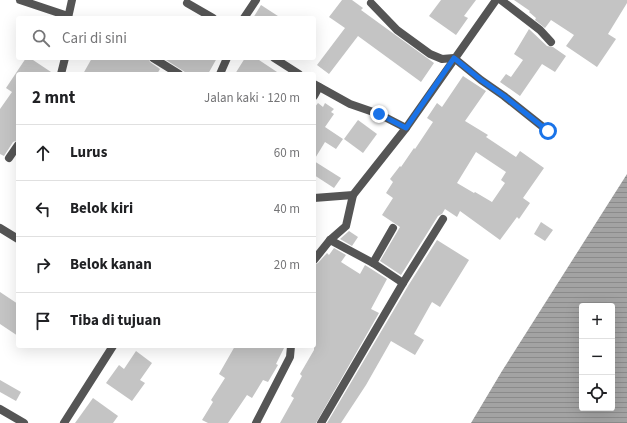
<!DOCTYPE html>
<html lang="id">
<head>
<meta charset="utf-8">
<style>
	:root { --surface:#fff; --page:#f6f6f6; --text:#202124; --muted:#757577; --line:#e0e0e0 }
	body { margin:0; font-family:"Source Sans 3",sans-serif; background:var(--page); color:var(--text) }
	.controls { position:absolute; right:12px; bottom:12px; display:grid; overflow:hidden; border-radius:4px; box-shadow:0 4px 16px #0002 }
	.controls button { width:36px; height:36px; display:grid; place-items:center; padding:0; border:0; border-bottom:1px solid var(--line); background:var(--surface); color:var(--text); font:20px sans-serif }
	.stop { position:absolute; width:12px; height:12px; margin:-9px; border:3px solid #1a73e8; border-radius:50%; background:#fff }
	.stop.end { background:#1a73e8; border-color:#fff; box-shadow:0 1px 4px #0008 }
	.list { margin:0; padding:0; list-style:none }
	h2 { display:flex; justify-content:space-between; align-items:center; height:52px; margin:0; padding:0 16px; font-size:17px }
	h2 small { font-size:13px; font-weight:400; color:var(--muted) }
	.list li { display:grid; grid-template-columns:26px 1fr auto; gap:12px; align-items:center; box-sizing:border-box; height:56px; padding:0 16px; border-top:1px solid var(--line) }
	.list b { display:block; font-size:15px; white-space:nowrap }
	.list em { font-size:13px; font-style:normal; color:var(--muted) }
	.icon { flex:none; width:22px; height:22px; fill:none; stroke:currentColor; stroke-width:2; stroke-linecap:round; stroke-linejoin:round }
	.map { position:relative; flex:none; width:627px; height:423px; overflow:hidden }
	.search { position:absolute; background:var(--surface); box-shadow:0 4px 16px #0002; left:16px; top:16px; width:300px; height:44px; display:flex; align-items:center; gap:10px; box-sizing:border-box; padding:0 14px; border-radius:4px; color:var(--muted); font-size:15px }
	.panel { position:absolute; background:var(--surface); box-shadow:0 4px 16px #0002; left:16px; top:72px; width:300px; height:276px; border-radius:4px }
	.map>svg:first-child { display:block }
</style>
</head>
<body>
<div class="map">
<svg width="627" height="423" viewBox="0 0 627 423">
	<defs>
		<pattern id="water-rules" width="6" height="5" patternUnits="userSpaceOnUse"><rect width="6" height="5" fill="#a3a3a3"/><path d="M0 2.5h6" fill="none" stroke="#8b8b8b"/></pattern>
	</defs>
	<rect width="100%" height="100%" fill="#fff"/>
	<path fill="url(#water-rules)" fill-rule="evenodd" d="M627,174V423H471L502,371ZM582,306H612V408H582Z"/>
	<g fill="#c4c4c4" fill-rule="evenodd">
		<path d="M342,0H352L363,8L361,10L434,63L421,82L358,36L329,74L317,65L345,28L329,17Z"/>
		<path d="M441,0H476L464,16L468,18L456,35L429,16Z"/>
		<path d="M514,0H627V3L608,34L616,39L597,67L566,46L574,35L551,20L545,28L535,20L536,18L529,12L530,11Z"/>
		<path d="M261,5L281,18H253Z"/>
		<path d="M529,29L547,46L553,47L566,56L555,72L542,64L520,96L500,82L506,74L511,77L523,60L514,54Z"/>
		<path d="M26,58H30L54,74H18V140L13,142L4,156L0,154V109L12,92L6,88Z"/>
		<path d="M92,58H148L150,62L160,69L157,74H83Z"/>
		<path d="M163,58H217L208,74H188Z"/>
		<path d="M245,58H256L280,74H235Z"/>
		<path d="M463,76L486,91L465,121L488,135L486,137L516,157L520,151L544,168L523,198L530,203L519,219L517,217L500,240L460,211L457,217L445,209L442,214L438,216L401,275L380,261L400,227L382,215L393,198L386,193L393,182L390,179L400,166L401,167L414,148L415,149L433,122L427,118L437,103L442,107ZM476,152L506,172L501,180L505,183L492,202L475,192L474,193L457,183Z"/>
		<path d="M318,103L323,107L325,103L334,109L331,112L334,114L325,127L343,139L336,149L325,142L314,160V108Z"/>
		<path d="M358,120L377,134L363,153L344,139Z"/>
		<path d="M314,161L341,178L334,188L314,175Z"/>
		<path d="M541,222L553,230L545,241L534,234Z"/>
		<path d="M349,231L358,237L352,246L340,239Z"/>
		<path d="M437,240L469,260L440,307L432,302L414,334L424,340L415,355L391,341L366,385L341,423H327L408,286Z"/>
		<path d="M334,248L346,255L341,262L360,274L365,265L387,279L371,309L379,313L316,423H280L294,398L291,396L302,376L300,374L314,350V265L318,263L327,253L329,255Z"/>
		<path d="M0,292L18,304V336L0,324Z"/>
		<path d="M235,346H285L276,364L278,365L268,382L263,380L252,398L247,395L228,423H208L202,420L213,402L211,400L225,378L219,374Z"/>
		<path d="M136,351L152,363L140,380L145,383L132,401L106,383L119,365L124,369Z"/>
		<path d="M0,380L21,392L16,401L0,392Z"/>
		<path d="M93,398L118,416L113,423H75Z"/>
	</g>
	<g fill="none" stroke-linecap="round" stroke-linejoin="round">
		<path stroke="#555" stroke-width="8" d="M20,0L68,16"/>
		<g stroke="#555" stroke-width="8">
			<path d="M501,0L540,30L551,42"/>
			<path d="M187,3L213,18"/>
			<path d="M371,3L397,30L430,54L442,59L454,58L481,80L504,96L548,131"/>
			<path d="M68,18L72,0"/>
			<path d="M244,18L256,0"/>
			<path d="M153,58L179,74"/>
			<path d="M274,58L299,74"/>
			<path d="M61,74L65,58"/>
			<path d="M220,74L227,58"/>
			<path d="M314,84L350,104L379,114L406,128"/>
			<path d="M314,96L319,87"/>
			<path d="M9,158L18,145"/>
			<path d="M314,198L353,195L406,128L496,0"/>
			<path d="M0,228L18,239"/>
			<path d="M330,240L373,263L403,283"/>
			<path d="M314,260L330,240L346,226L353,195"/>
			<path d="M373,263L393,228"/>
			<path d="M0,409L24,423"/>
			<path d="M64,423L113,346"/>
			<path d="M256,423L290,357L291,346"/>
			<path d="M321,423L403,283L443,219"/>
		</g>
	</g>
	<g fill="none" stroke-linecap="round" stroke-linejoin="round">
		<path stroke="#1a73e8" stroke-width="5" d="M379,114L406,128L454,58L481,80L504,96L548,131"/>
	</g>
</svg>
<div class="controls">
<button>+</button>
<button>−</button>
<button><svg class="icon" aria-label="locate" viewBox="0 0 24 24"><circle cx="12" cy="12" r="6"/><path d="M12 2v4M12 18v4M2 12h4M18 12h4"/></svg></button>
</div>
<div class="stop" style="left:548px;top:131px"></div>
<div class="stop end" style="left:379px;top:114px"></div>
<div class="search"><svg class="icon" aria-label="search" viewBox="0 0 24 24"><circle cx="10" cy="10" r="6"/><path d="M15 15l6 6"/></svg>Cari di sini</div>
<section class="panel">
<h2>2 mnt<small>Jalan kaki · 120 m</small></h2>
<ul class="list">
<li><svg class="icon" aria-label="ahead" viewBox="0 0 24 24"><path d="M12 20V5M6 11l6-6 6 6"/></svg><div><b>Lurus</b></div><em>60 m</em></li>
<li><svg class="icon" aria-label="left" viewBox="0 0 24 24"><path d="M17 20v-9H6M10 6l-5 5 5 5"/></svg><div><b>Belok kiri</b></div><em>40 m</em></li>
<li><svg class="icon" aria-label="right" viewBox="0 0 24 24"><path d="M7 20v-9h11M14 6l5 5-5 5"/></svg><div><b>Belok kanan</b></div><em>20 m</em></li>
<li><svg class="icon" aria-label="arrive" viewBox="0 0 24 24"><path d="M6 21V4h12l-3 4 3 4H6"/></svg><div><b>Tiba di tujuan</b></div></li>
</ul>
</section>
</div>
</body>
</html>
